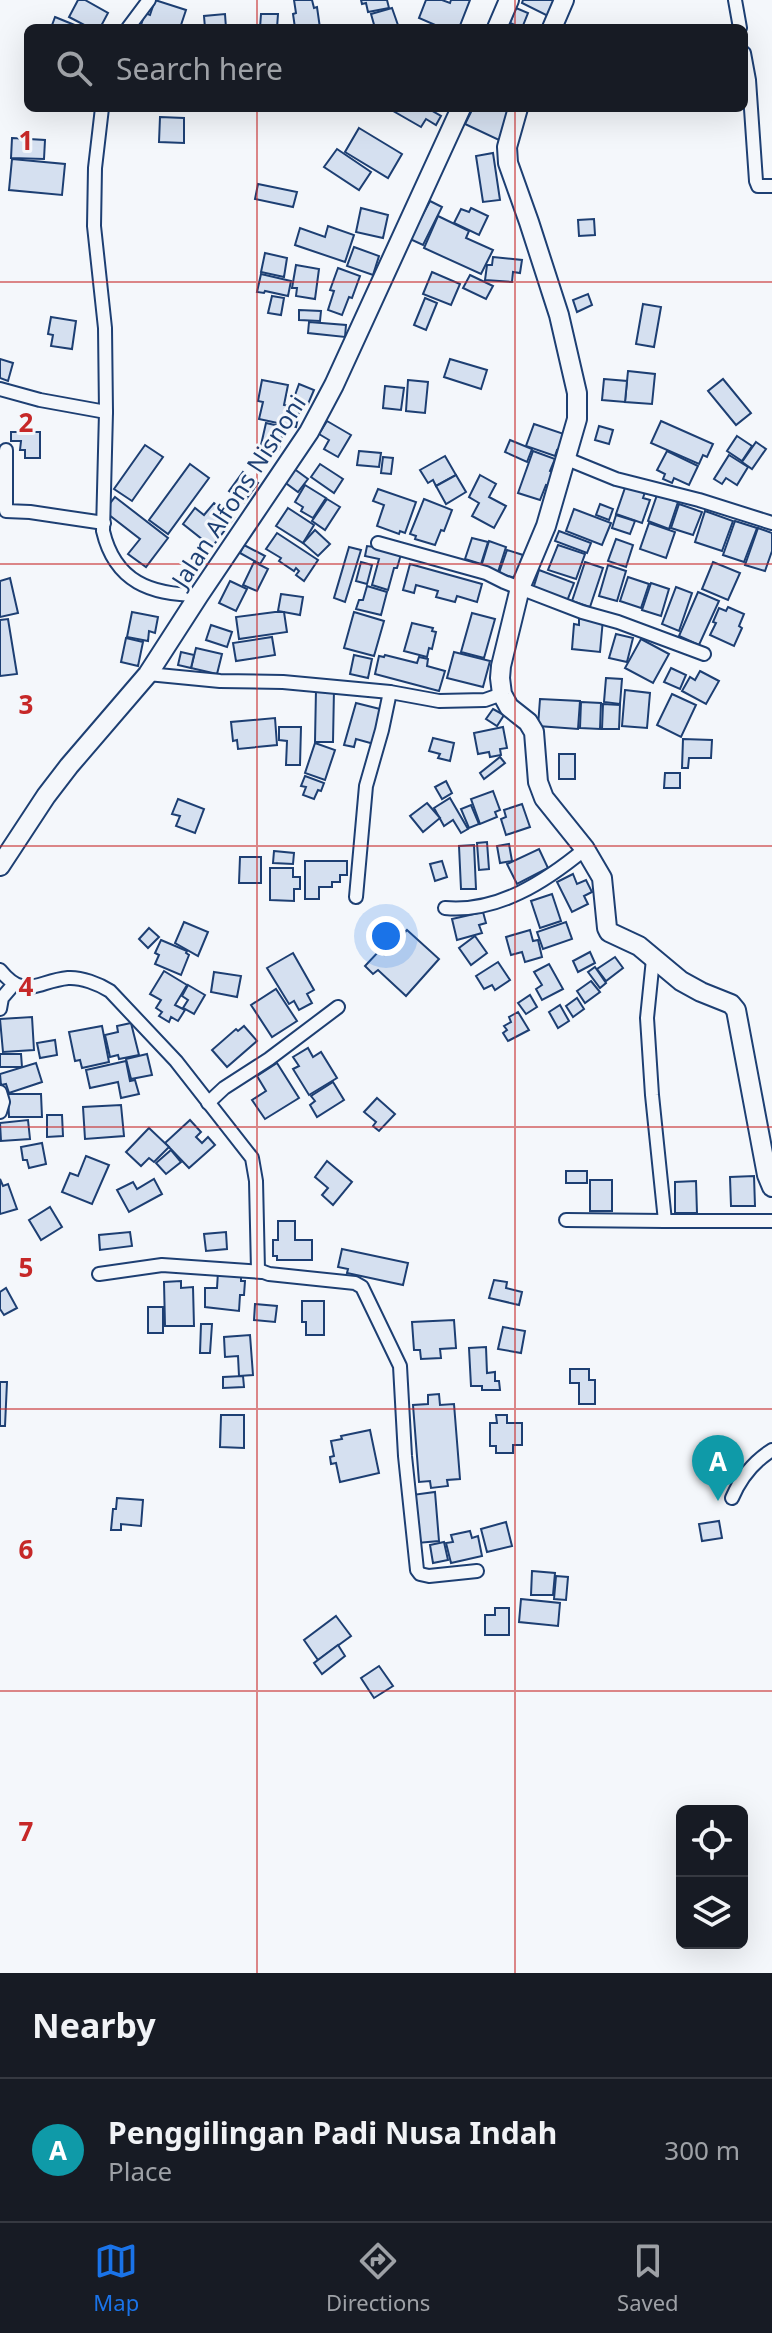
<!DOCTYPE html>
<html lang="en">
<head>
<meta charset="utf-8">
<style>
	:root { --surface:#171b24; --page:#20242c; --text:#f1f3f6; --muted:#9ea1a6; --line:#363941; --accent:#1a73e8 }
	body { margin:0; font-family:"Noto Sans",sans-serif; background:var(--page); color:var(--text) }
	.controls { position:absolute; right:24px; bottom:24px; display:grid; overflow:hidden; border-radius:12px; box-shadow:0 8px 32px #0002 }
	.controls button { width:72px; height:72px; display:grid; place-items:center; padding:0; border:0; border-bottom:2px solid var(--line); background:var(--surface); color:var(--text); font:40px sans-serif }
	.you { position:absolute; left:386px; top:936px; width:28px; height:28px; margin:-20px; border:6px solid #fff; border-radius:50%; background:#1a73e8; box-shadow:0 0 0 12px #1a73e833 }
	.badge { display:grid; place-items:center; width:52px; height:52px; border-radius:50%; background:var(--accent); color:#fff; font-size:26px; font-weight:700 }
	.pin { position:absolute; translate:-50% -66px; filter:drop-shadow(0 2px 4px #0008) }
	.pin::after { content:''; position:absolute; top:42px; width:28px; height:24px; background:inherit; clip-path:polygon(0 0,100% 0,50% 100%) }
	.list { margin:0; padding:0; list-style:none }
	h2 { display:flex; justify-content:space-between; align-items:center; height:104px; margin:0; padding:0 32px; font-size:34px }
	h2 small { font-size:26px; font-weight:400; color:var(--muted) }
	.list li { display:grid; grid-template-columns:52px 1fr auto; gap:24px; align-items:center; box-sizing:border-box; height:144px; padding:0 32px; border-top:2px solid var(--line) }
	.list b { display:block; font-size:30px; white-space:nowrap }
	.list p { margin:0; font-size:26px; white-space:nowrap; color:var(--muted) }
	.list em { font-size:26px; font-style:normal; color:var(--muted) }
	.icon { flex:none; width:44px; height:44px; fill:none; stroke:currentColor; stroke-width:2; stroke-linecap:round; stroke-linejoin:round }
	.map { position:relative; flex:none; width:772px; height:1973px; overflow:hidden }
	.search { position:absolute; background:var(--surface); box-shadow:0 8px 32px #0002; left:24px; right:24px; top:24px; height:88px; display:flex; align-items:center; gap:20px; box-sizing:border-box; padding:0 28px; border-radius:12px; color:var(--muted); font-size:30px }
	.sheet { height:248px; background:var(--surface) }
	nav { display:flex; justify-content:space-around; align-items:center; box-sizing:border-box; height:112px; border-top:2px solid var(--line); background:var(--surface); font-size:22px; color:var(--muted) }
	nav a { display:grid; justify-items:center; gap:4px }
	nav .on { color:var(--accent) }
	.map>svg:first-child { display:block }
</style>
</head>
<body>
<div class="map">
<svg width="772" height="1973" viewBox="0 0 772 1973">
	<rect width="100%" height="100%" fill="#f4f7fb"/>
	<g fill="#d5e0f0" stroke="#1d3f73" stroke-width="2">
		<path d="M78,0H85L108,13L100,28H90L69,17Z"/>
		<path d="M155,0L186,10L180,28H140L145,13L150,15Z"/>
		<path d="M294,0H312L314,8L317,7L320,28H295L293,14L296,13Z"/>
		<path d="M361,0H387L389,8L368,12L366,3L362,4Z"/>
		<path d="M426,0H442L450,3L451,0H470L459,28H442L419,18Z"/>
		<path d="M523,0H556L548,16L522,3Z"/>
		<path d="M392,8L399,28H375L371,14Z"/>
		<path d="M516,8L528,13L522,28L510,23Z"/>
		<path d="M225,14L226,28H205L204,16Z"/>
		<path d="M261,14H278L277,28H260Z"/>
		<path d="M55,17L82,28H51Z"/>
		<path d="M388,108H427L441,116L436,125L426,119L421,127Z"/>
		<path d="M473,108H516L501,141L465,124Z"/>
		<path d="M160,117L184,118V143L159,142Z"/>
		<path d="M359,128L402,154L388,178L345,152Z"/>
		<path d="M12,138L45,140L44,159L11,158Z"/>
		<path d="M337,149L371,172L359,190L324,167Z"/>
		<path d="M493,153L500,200L483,202L476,156Z"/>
		<path d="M12,159L65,164L62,195L9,190Z"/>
		<path d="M258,184L297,192L293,207L255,199Z"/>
		<path d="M430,201L442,207L423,245L410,239Z"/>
		<path d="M361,208L388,215L383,238L356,232Z"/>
		<path d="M471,208L488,216L479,235L454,223L461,209L469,212Z"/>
		<path d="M438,216L469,231L466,238L493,250L481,274L424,248Z"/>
		<path d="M594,219L595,235L579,236L578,220Z"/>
		<path d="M328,226L354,235L345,262L295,245L300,228L325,237Z"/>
		<path d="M354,247L379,256L373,275L347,266Z"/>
		<path d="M265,253L287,258L284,277L261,272Z"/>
		<path d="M493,257L522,260L520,273L513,272L512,282L485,280L487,265H492Z"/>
		<path d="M296,265L319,269L315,299L296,296L297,288H292Z"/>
		<path d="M338,268L360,276L352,298L349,297L342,315L328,310L334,291L330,290Z"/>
		<path d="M432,272L460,284L451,305L423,294Z"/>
		<path d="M261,274L291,281L288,296L265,291L264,293L257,292Z"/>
		<path d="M470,275L493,286L486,299L463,288Z"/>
		<path d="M588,294L592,305L577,312L573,300Z"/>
		<path d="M272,296L284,298L281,315L268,313Z"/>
		<path d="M425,298L437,303L426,330L414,325Z"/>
		<path d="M643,304L661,307L654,347L636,344Z"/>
		<path d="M299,310L321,311L320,321L299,320Z"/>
		<path d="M51,317L76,321L72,349L51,346L53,335L48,334Z"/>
		<path d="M309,322L346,325L345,337L308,333Z"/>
		<path d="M0,359L13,363L8,381L0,378Z"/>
		<path d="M450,359L487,370L481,389L444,377Z"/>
		<path d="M628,371L655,374L652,404L625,402Z"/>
		<path d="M604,379L627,381L625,402L602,400Z"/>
		<path d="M723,379L751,413L736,425L708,391Z"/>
		<path d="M262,380L288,385L284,405L300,408L296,427L259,419L263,402L258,401Z"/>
		<path d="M408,380L428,382L425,413L406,411Z"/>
		<path d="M299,384L314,390L308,404L294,398Z"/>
		<path d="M385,386L404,388L401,410L383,408Z"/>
		<path d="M327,421L351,435L338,457L324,449L329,440L319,434Z"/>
		<path d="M661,421L713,444L707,457L703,455L699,464L651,443Z"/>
		<path d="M266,423L284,427L279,449L261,445Z"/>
		<path d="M534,424L570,436L564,452L557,450L555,456L526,446Z"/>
		<path d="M599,426L613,430L609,444L595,440Z"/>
		<path d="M11,432H40V458H25V450H20L21,441H11Z"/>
		<path d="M737,436L752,446L742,461L727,451Z"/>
		<path d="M510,440L532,449L527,462L505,452Z"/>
		<path d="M756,442L766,449L752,469L742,462Z"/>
		<path d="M145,445L163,457L132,501L114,489Z"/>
		<path d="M359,451L381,453L379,467L357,465Z"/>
		<path d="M533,451L555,459L550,471L555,473L551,486L546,485L540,500L518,493Z"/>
		<path d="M667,451L698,466L689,485L674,478L672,483L663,479L665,474L657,470Z"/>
		<path d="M729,455L748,467L737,485L726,478L722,484L714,479Z"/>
		<path d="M445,456L456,475L436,486L433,480L428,483L420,470Z"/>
		<path d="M383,457L393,458L391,474L381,473Z"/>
		<path d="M190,464L209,478L168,534L149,520Z"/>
		<path d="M320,464L343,479L334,493L311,477Z"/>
		<path d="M293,468L308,479L298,492L283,481Z"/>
		<path d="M243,472L258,483L244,502L229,491Z"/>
		<path d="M456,475L466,492L446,504L436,486Z"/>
		<path d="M480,475L496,484L489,497L506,506L494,528L472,516L479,503L469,497Z"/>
		<path d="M627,482L646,489L643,498L650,500L642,523L616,514Z"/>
		<path d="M305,485L326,498L313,518L301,511L303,507L295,502Z"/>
		<path d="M378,489L416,502L405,533L400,531L399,534L377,526L384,505L373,501Z"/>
		<path d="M657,495L678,502L669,529L648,521Z"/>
		<path d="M115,497L168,538L146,567L128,554L140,539L104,511Z"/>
		<path d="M327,499L340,507L325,530L312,521Z"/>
		<path d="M424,499L452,510L444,531L441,530L435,545L415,539L416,536L410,534Z"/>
		<path d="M214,503L234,518L212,547L183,524L195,508L204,515Z"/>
		<path d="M600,504L613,509L609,520L596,515Z"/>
		<path d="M679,504L702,512L693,535L671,528Z"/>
		<path d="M288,508L314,525L303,543L276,526Z"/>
		<path d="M574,509L611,523L602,545L566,531Z"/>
		<path d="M705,511L733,521L722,551L695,542Z"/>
		<path d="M616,515L635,521L630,534L612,528Z"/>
		<path d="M735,521L757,528L744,562L723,555Z"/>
		<path d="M649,523L675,532L666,558L640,549Z"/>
		<path d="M758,528L772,533V551L765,571L745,565Z"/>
		<path d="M315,530L330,544L318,556L303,543Z"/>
		<path d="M559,531L591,543L587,553L555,541Z"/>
		<path d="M277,533L318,560L304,581L296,575L299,571L296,568L294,571L279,561L281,558L266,549Z"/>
		<path d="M472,538L488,542L481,564L465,559Z"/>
		<path d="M616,539L633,545L626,567L608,561Z"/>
		<path d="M489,541L506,547L498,572L481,567Z"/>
		<path d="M375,544L402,551L397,568H394L388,590L372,585L379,559L365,556L367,546L374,547Z"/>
		<path d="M244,545L265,556L260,564L240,553Z"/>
		<path d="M558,545L585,554L576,579L548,570Z"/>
		<path d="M349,547L361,550L345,602L334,598Z"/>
		<path d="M507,550L523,555L515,578L499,573Z"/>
		<path d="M254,562L268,569L257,591L243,585Z"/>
		<path d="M361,562L372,565L367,584L356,581Z"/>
		<path d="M585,562L603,568L590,607L572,601Z"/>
		<path d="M713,562L740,573L728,600L702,589Z"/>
		<path d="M410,564L482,584L477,602L457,596L455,602L436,597L438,591L416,585L414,593L403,590Z"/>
		<path d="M608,565L626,571L617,601L599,596Z"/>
		<path d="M539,570L574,583L567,601L533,589Z"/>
		<path d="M628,577L649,584L641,608L620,601Z"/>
		<path d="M10,578L18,613L0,617V581Z"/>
		<path d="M230,581L247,589L236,611L219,603Z"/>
		<path d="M651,583L669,589L661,616L642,610Z"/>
		<path d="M367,586L387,592L381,615L356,609L359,600H363Z"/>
		<path d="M676,587L692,593L679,631L662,624Z"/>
		<path d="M698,592L719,601L699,645L679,636Z"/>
		<path d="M281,594L303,597L300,615L278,611Z"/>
		<path d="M728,607L744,614L739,626L742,628L734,646L710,635L716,623L713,622L719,608L726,611Z"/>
		<path d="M132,612L158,617L155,633L149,631L148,641L127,637Z"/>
		<path d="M275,612H284L287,632L239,639L236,617Z"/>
		<path d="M354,612L384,621L374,656L344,648Z"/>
		<path d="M472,613L495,619L484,658L461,652Z"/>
		<path d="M579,617L603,619L600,652L572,649L574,624L579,625Z"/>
		<path d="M8,619L17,674L0,676V620Z"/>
		<path d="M412,623L433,628L432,631L436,632L432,649L429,648L427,657L404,651Z"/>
		<path d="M211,625L232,632L227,647L206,640Z"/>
		<path d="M616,634L633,638L627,662L609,658Z"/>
		<path d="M272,637L275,655L236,661L233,643Z"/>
		<path d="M126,638L143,642L138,666L121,662Z"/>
		<path d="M641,639L669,654L653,683L625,668Z"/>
		<path d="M196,648L222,654L217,674L191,668Z"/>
		<path d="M181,652L194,655L191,668L178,665Z"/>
		<path d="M454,652L490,661L483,687L447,678Z"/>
		<path d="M354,655L372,659L368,678L350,674Z"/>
		<path d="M385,655L417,663L419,657L428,659L427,666L445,671L439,691L375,674L379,656L384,657Z"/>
		<path d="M671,668L686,675L680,689L664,682Z"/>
		<path d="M700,671L719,681L706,704L682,691L690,677L695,680Z"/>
		<path d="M606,678L622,679L620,704L604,702Z"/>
		<path d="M316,689H334L333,742H315Z"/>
		<path d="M625,690L650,693L647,728L622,726Z"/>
		<path d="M672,694L696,705L681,737L657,725Z"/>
		<path d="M540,699L580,701L578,729L538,726Z"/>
		<path d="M581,702L601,703L600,729L580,728Z"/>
		<path d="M356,703L384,710L374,744L356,739L354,747L344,745Z"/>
		<path d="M603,704L620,705L619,729H602Z"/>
		<path d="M493,709L504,715L497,726L486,719Z"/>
		<path d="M275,718L277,745L238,749L237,740L233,741L231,722Z"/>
		<path d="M279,727H301L300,765H286L287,741L279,740Z"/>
		<path d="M503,727L507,748L500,749L501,755L490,757L489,752L478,754L474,733Z"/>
		<path d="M433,738L454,743L450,761L438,758L440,754L429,751Z"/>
		<path d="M683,739L712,740L711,758H689L688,768H682Z"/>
		<path d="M315,743L335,750L325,780L305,773Z"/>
		<rect x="559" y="754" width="16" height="25"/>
		<path d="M500,757L505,763L484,779L480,773Z"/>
		<path d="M665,773H680V788H664Z"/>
		<path d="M305,776L324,783L321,791L318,790L314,799L303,795L306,787L301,786Z"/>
		<path d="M446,781L452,793L442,799L435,787Z"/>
		<path d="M493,791L500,810L495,812L497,817L480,824L471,799Z"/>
		<path d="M450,798L468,829L461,833L453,820L444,826L434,808Z"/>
		<path d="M178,799L204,809L195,833L176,826L180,816L172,814Z"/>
		<path d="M427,803L440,818L423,832L410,816Z"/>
		<path d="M522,804L530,827L506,835L501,819L506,817L504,810Z"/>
		<path d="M471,805L479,824L469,828L461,809Z"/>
		<path d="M487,842L489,869L479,870L477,843Z"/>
		<path d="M509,844L512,861L500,863L497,846Z"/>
		<path d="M474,845L476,889H461L459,846Z"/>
		<path d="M539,849L548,868L517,884L507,864Z"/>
		<path d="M274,851L294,853L293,864L273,863Z"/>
		<path d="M240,857H261V883H239Z"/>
		<path d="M305,861H347V875H340V882H332V887H319V899H305Z"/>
		<path d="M442,861L447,877L435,881L430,864Z"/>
		<path d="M270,868H293V877H300V889H294V901L270,900Z"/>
		<path d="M573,874L577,884L586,880L592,892L584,896L588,904L572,912L557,882Z"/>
		<path d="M552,894L561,921L540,928L531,901Z"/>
		<path d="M483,912L486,923L479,925L482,933L457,940L452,919Z"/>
		<path d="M184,922L208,932L198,956L175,943Z"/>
		<path d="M566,922L572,939L543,949L537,932Z"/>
		<path d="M149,928L159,937L148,948L139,939Z"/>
		<path d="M407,930L439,959L406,996L378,970L373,974L365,966L379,951L384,955Z"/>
		<path d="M530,930L533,941L538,940L542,957L525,962L522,952L511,955L506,937Z"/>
		<path d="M475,936L487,953L471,965L459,948Z"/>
		<path d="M161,940L187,951L186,953L189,955L181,975L155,964L159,955L155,953Z"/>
		<path d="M590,952L595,963L578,972L573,961Z"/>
		<path d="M293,953L314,990L307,994L312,1003L299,1010L294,1001L289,1004L267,968Z"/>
		<path d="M615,957L623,968L606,981L597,969Z"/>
		<path d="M498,962L510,980L495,990L492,985L484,989L476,976Z"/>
		<path d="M549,964L563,989L542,1000L536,989L542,985L534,972Z"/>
		<path d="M595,967L606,983L600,988L588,972Z"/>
		<path d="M164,971L187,985L175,1005L185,1010L178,1021L171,1017L169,1022L159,1016L162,1012L156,1008L161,1000L150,994Z"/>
		<path d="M214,972L241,976L237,997L211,992Z"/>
		<path d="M591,981L600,992L585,1003L577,991Z"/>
		<path d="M188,985L205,995L194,1014L183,1008L188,1000L182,996Z"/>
		<path d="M276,989L297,1021L272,1037L251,1005Z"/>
		<path d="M530,995L537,1007L526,1014L518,1003Z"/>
		<path d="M577,998L584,1009L573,1017L566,1006Z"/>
		<path d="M560,1005L569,1021L558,1028L549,1012Z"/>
		<path d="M518,1012L529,1030L508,1041L503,1033L507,1030L504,1026L511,1022L509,1017Z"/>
		<path d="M32,1017L34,1050L3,1052L0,1019Z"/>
		<path d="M131,1023L139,1055L119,1059L118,1055L110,1057L105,1035L118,1032L117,1026Z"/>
		<path d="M102,1026L109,1062L82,1068L80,1060L75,1061L69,1032Z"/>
		<path d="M244,1026L257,1041L227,1067L212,1050L236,1029L238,1031Z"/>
		<path d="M55,1040L57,1055L40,1058L37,1043Z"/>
		<path d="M308,1048L313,1057L321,1052L337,1078L309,1095L293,1069L299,1066L293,1057Z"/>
		<path d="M0,1054H21L22,1067H0Z"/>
		<path d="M147,1054L152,1075L131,1079L126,1059Z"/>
		<path d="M126,1061L130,1081L135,1080L139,1094L121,1098L118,1082L90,1088L86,1070Z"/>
		<path d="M36,1063L42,1082L9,1093L6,1084L1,1085L0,1074Z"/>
		<path d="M277,1063L299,1098L265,1119L252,1100L266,1091L257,1076Z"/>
		<path d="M333,1082L344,1100L317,1117L310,1105L315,1101L311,1096Z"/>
		<path d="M8,1094H41L42,1117H9Z"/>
		<path d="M377,1098L395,1114L379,1131L373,1126L376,1122L364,1112Z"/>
		<path d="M121,1105L124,1136L85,1139L83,1107Z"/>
		<path d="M47,1115H62L63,1136L47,1137Z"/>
		<path d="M28,1120L30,1139L1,1141L0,1123Z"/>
		<path d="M190,1120L201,1132L196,1137L202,1143L208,1137L215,1145L189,1168L165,1143Z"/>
		<path d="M149,1128L169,1147L154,1162L149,1158L141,1166L126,1152Z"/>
		<path d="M42,1143L46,1164L29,1168L27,1160H23L21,1147Z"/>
		<path d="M171,1150L181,1162L166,1174L156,1163Z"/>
		<path d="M86,1156L109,1165L92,1204L62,1192L70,1173L78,1176Z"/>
		<path d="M327,1161L352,1182L333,1205L322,1195L328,1188L315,1177Z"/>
		<rect x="566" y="1171" width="21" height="12"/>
		<path d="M754,1176L755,1206H731L730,1177Z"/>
		<path d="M0,1179L3,1186L8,1184L17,1209L0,1214Z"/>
		<path d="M154,1179L162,1194L129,1212L117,1190L133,1182L137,1189Z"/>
		<rect x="590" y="1180" width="22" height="31"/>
		<path d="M696,1181L697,1213H675V1182Z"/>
		<path d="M50,1207L62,1227L41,1240L29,1220Z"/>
		<path d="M278,1221H295V1240H312V1260H277V1256H273V1240H278Z"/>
		<path d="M130,1232L132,1246L100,1250L99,1235Z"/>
		<path d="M226,1232L227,1249L206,1251L204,1234Z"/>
		<path d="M342,1249L408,1263L403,1285L347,1273L348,1269L338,1267Z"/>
		<path d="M218,1272L241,1273V1281H245L244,1295H240L239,1311L205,1307V1288H217Z"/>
		<path d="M494,1280L507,1282L506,1288L522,1292L519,1305L489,1298Z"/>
		<path d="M181,1281V1288L193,1287L194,1326H165L164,1282Z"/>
		<path d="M6,1288L17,1308L4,1315L0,1309V1292Z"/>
		<path d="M302,1301H324V1335H306V1322H302Z"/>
		<path d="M255,1304L277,1306L275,1322L254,1320Z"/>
		<rect x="148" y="1307" width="15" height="26"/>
		<path d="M454,1320L456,1348L440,1349L441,1358L421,1359L420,1350H414L412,1322Z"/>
		<path d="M201,1324H212L210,1353H200Z"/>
		<path d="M503,1327L525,1331L521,1353L498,1349Z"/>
		<path d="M250,1335L253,1375L239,1376L238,1356L225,1357L224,1337Z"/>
		<path d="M486,1347L487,1373L495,1372V1381H499L500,1390H482V1386H471L469,1348Z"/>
		<path d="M570,1369H589V1380H595V1404H579V1383H570Z"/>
		<path d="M243,1376L244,1387L223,1388V1377Z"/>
		<path d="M0,1382H7L5,1426H0Z"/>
		<path d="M439,1394L440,1405L454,1404L460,1479L447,1480L448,1486L431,1488L430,1481L419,1482L413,1405L428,1404V1395Z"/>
		<path d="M221,1415H244V1448L220,1447Z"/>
		<path d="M496,1415H507V1423H522V1445H513V1453H496V1446H490V1423H497Z"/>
		<path d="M370,1430L379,1473L340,1482L336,1463L331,1464L330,1457L334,1456L331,1441L342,1439L341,1436Z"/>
		<path d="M435,1492L439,1541L417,1543L412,1495Z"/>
		<path d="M117,1498L143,1500L141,1526L121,1524V1530H111L113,1509H116Z"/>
		<path d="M719,1521L722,1538L702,1541L699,1524Z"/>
		<path d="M506,1522L512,1546L487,1552L481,1529Z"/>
		<path d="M470,1531L472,1538L478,1536L482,1556L451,1563L446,1543L453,1542L451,1535Z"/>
		<path d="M444,1542L448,1560L433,1563L430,1545Z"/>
		<path d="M532,1571L555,1573L553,1595H531Z"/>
		<path d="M556,1576L568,1577L566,1600L554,1599Z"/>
		<path d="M521,1599L560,1603L558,1626L519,1622Z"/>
		<path d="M495,1608H509V1635H485V1615H495Z"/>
		<path d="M336,1616L351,1636L318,1660L304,1640Z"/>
		<path d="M338,1645L345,1656L322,1674L314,1663Z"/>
		<path d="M379,1666L393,1686L374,1698L361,1678Z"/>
	</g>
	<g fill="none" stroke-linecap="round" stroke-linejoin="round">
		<g stroke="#1d3f73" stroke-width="16">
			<g id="street">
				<path d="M735,0L740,28"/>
				<path d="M128,28L149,0"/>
				<path d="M744,53L749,80L756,181L758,186H772"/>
				<path d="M102,108L95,168L94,226L105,328L106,412L103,531C115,582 151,595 199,595"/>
				<path d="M0,389L40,400L106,412"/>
				<path d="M6,450V511L30,512L104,523"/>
				<path d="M567,459L616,479L699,500L772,523"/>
				<path d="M378,543L486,573L504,582L582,612L618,622L704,654"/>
				<path d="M148,674L220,681L283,682L390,692L439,701L485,700L502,694"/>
				<path d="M356,897L366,786L382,730L390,692"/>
				<path d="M445,908C498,913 546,881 585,849"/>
				<path d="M653,959L647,1018L652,1095L665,1221H772"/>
				<path d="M0,970C25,1001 37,981 68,978C81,977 99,984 110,991L176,1061L252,1158L256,1181L258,1270L269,1274L355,1283L362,1287L400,1366L405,1456L417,1570L420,1574L429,1576L477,1571"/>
				<path d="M0,1009L2,998L14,984"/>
				<path d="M0,1092L3,1102L0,1112"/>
				<path d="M208,1103L224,1088L269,1059L338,1007"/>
				<path d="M566,1220L665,1221"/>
				<path d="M99,1274L162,1265L262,1272"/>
				<path d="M732,1498C741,1477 753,1462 772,1450"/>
			</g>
		</g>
		<g stroke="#1d3f73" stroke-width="22">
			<g id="secondary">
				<path d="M497,28L509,0"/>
				<path d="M552,28L564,0"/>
				<path d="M518,108L507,147L508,163L529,222L559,315L577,393V419L546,526L520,588L501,666L500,678L502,694L509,707L528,722L534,732L538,782L544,798L585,849L602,878L607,928L609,932L639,946L681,981L701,992L731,1004L736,1010L767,1175L772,1187"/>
				<path d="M0,866L46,796L69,766L148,674L199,595L309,432L334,385L461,108"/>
			</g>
		</g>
		<use href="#street" stroke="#f4f7fb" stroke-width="12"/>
		<use href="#secondary" stroke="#f4f7fb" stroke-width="18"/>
	</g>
	<path fill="none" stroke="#c62828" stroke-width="2" stroke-opacity="0.55" d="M257,0V28M515,0V28M257,108V1973M515,108V1973M0,282H772M0,564H772M0,846H772M0,1127H772M0,1409H772M0,1691H772"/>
	<g text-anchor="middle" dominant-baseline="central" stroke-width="6" stroke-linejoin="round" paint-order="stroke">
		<g font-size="24" fill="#1d3f73" stroke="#f4f7fb">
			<text transform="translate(238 491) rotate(-57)">Jalan Alfons Nisnoni</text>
		</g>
	</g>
	<g font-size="26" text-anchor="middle" font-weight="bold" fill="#c62828" stroke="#f4f7fb" stroke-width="6" stroke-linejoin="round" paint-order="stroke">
		<text x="26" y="150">1</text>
		<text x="26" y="432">2</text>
		<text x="26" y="714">3</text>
		<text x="26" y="996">4</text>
		<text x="26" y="1277">5</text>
		<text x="26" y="1559">6</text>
		<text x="26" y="1841">7</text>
	</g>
</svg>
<div class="controls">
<button><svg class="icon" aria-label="locate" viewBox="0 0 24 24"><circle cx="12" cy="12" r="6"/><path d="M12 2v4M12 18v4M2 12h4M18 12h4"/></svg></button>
<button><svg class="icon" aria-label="layers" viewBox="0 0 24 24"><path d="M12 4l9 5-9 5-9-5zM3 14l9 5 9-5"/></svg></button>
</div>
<div class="you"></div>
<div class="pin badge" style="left:718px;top:1501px;background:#0f9aa8">A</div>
<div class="search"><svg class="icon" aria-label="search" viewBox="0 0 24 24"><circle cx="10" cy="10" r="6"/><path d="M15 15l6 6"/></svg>Search here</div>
</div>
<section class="sheet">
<h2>Nearby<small></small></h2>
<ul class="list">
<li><span class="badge" style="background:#0f9aa8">A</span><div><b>Penggilingan Padi Nusa Indah</b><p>Place</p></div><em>300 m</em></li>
</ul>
</section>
<nav>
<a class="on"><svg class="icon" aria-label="map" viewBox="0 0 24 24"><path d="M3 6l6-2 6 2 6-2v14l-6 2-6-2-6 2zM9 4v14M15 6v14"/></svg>Map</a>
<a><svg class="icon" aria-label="directions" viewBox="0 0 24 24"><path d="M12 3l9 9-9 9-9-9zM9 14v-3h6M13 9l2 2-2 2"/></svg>Directions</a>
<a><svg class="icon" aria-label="saved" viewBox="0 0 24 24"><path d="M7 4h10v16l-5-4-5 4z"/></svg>Saved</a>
</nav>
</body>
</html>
